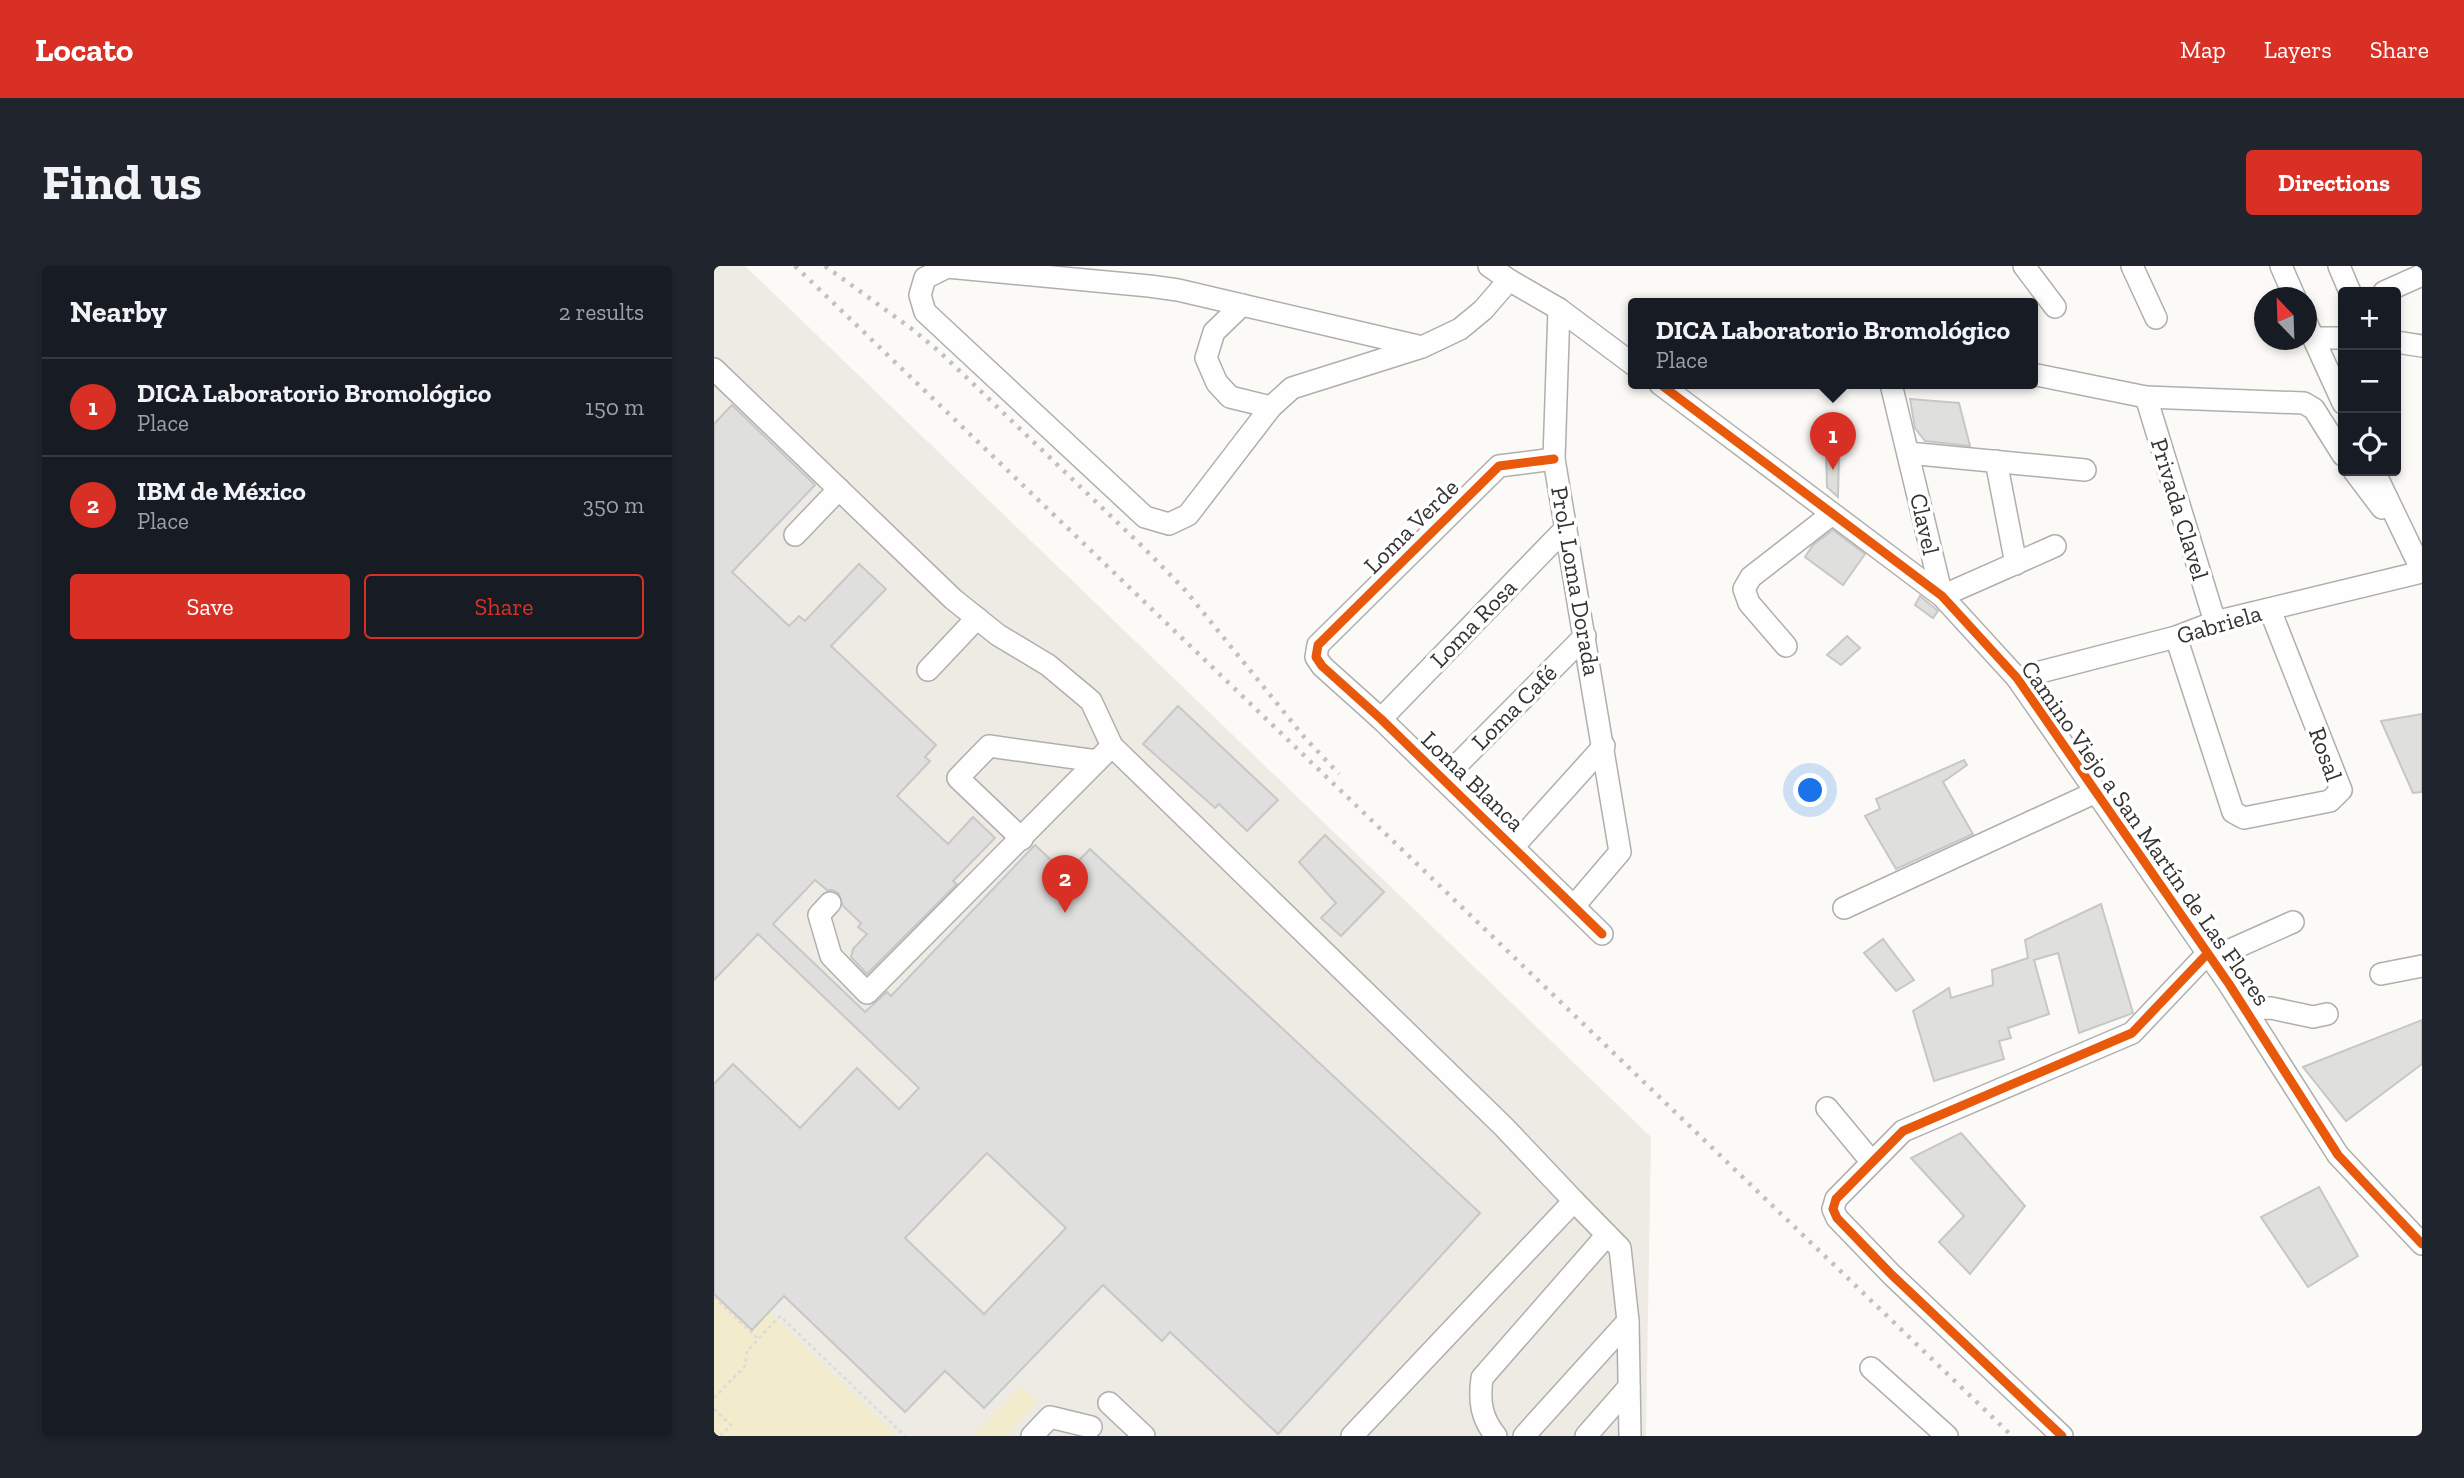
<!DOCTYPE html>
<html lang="en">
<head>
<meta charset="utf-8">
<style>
	:root { --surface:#171b24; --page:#20242c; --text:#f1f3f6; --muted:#9ea1a6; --line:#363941; --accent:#d93025 }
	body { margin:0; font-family:"Zilla Slab",serif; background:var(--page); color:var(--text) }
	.controls { position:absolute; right:21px; top:21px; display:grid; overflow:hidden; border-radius:7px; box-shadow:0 4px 10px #0003 }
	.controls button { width:63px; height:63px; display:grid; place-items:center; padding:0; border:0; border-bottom:2px solid var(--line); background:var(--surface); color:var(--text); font:35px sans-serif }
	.compass { position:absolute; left:1540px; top:21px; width:63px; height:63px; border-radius:50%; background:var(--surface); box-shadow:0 4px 10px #0003; rotate:337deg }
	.you { position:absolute; left:1097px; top:525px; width:24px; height:24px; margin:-18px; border:5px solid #fff; border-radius:50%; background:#1a73e8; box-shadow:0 0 0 10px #1a73e833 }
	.badge { display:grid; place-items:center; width:46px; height:46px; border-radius:50%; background:var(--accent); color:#fff; font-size:23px; font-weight:700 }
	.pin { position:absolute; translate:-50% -58px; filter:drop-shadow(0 2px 4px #0008) }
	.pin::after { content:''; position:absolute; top:37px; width:24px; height:21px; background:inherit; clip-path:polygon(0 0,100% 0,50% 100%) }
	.popup { position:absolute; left:914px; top:32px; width:410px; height:91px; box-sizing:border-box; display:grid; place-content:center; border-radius:7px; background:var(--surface); filter:drop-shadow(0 2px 5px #0005); font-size:23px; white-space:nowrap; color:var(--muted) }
	.popup b { font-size:26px; color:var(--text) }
	.popup::after { content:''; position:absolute; left:50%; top:100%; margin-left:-14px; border:14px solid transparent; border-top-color:var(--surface) }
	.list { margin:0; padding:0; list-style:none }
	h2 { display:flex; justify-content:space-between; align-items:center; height:91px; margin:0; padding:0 28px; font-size:30px }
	h2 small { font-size:23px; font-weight:400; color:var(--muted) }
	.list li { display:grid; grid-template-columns:46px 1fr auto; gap:21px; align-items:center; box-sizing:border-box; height:98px; padding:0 28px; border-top:2px solid var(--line) }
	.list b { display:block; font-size:26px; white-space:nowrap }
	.list p { margin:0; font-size:23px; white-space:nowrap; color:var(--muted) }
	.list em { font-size:23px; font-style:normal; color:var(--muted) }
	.actions { display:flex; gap:14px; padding:21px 28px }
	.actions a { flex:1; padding:16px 0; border:2px solid var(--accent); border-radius:7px; text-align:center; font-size:24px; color:var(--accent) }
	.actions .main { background:var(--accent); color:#fff }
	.icon { flex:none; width:38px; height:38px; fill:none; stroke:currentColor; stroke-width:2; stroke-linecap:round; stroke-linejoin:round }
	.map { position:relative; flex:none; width:1708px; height:1170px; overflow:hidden; border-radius:7px }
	header { display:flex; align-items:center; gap:42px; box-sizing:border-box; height:98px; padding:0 35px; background:var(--accent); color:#fff }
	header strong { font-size:33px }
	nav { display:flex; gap:38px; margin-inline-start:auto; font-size:24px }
	.intro { display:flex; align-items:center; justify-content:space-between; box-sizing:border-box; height:168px; padding:0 42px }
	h1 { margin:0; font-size:49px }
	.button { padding:18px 32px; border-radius:7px; background:var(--accent); color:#fff; font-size:24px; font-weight:700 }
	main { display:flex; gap:42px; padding:0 42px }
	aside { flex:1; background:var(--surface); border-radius:7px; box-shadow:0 4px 10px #0003 }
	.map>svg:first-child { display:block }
</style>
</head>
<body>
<header>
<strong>Locato</strong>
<nav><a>Map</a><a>Layers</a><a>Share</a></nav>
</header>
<div class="intro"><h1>Find us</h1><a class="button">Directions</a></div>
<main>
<aside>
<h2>Nearby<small>2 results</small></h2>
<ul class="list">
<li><span class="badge">1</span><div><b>DICA Laboratorio Bromológico</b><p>Place</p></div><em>150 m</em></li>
<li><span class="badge">2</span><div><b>IBM de México</b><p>Place</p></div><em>350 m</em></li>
</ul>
<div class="actions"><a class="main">Save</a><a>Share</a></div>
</aside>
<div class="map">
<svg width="1708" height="1170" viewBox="0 0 1708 1170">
	<rect width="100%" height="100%" fill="#fbfaf7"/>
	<path fill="#eeebe4" d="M0,0H31L937,871L932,1170H0Z"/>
	<g fill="#f2ebcc">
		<path d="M0,1028L37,1064L55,1046L184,1170H0Z"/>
		<path d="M307,1120L324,1136L291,1170H258Z"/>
	</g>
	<g fill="#dfdfde" stroke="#c7c7c7" stroke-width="2" fill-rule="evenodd">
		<path d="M1196,133L1245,137L1256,180L1211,175L1201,162Z"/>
		<path d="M18,139L101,219L18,306L75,360L85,350L91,355L145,298L172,323L117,380L222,479L211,491L216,495L183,530L234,578L259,551L281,572L239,615L243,618L153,708L137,691L139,683L153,668L144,661L147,657L129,640L125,628L119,624H113L101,614L59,658L151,746L173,726L177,730L321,579L352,608L376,583L766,947L564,1168L456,1066L448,1075L389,1019L270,1142L231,1105L191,1146L70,1030L38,1064L0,1028V818L19,798L86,862L143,802L185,843L205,822L44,668L0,714V158ZM273,887L352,962L270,1048L191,972Z"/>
		<path d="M1112,185L1125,187L1124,231L1113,221Z"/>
		<path d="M1119,264L1151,288L1129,319L1091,291L1099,279Z"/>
		<path d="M1206,330L1224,345L1219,352L1201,339Z"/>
		<path d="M1133,370L1146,382L1127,399L1113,389Z"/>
		<path d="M464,440L564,534L533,565L505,538L501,542L429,478Z"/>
		<path d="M1708,448V526L1699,527L1667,455Z"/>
		<path d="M1250,494L1253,499L1229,516L1259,568L1182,603L1151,550L1166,543L1162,533Z"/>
		<path d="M611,569L670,626L627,670L607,652L622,637L585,596Z"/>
		<path d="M1387,638L1419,747L1365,767L1344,687L1320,694L1335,748L1294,762L1297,772L1285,775L1290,793L1220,815L1199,745L1235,722L1237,732L1279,719L1278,704L1314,692L1311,674Z"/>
		<path d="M1169,673L1200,714L1182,725L1150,687Z"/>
		<path d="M1708,754V798L1632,855L1589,801Z"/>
		<path d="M1247,867L1311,940L1256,1008L1225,976L1250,950L1197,892Z"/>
		<path d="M1605,921L1644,990L1594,1021L1547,951Z"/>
	</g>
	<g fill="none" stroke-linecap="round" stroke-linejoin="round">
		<g stroke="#afafad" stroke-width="24">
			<g id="minor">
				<path d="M775,0L795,14L845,43L920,99"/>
				<path d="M1310,0L1341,41"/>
				<path d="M1418,0L1442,52"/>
				<path d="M1567,0L1581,32"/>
				<path d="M1625,0L1636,26"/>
				<path d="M1670,26L1708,9"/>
				<path d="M528,39L500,66L492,92L503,117L516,131L557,141"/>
				<path d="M845,43L840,193L906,586L860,640"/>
				<path d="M1592,56L1629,137"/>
				<path d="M1600,72H1629"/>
				<path d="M1682,76L1708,80"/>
				<path d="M708,81L464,24L435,20L233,1L211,12L206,29L211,46L431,251L455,258L474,249L557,141L578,122L708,81L746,63L769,44L795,14"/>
				<path d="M0,103L239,333L284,369L334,399L377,435L398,480L790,861L860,935L638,1170"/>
				<path d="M1318,108L1432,131L1590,137L1600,143L1629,189"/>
				<path d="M946,118L1228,330L1303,412L1515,718L1624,889L1708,978"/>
				<path d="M1177,118L1228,330L1341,280"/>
				<path d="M1432,131L1501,356"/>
				<path d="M1194,187L1371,204"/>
				<path d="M840,193L785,200L604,379L602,391L608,400L667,453L888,668"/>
				<path d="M1282,195L1302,298"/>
				<path d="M1640,205L1668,242"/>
				<path d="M1660,205L1708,305"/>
				<path d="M81,269L125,223"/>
				<path d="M1462,371L1519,546L1530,552L1616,535L1627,524L1556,344"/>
				<path d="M1072,380L1035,337L1030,323L1037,311L1118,248"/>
				<path d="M214,404L263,352"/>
				<path d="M1303,412L1462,371L1501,356L1708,306"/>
				<path d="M667,453L852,262"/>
				<path d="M729,513L871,370"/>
				<path d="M308,573L244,512L275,480L383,495"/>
				<path d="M799,581L890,480"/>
				<path d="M116,637L105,649L117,690L153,727L398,480"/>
				<path d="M1130,642L1382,526"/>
				<path d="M1496,693L1579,656"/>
				<path d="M1667,708L1708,700"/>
				<path d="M1532,743L1557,742L1599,751L1613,748"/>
				<path d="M1113,842L1157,895"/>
				<path d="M860,935L906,982L914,1055L916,1170"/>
				<path d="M1157,1102L1233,1170"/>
				<path d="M395,1137L430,1170"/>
				<path d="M318,1170L336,1151L377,1161"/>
				<path d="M782,1170C767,1152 765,1135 768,1112L893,969"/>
				<path d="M810,1170L914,1055"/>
				<path d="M872,1170L915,1121"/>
				<path d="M1348,1170L1178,1009L1123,952L1119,943L1122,933L1189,865L1418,767L1493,688"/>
			</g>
		</g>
		<g stroke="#dcdbdb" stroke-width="2.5" stroke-dasharray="3.5 3.5" stroke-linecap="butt">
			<path d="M0,1031L43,1072"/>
			<path d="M0,1132L31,1100L33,1085L66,1050L191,1170"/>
			<path d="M0,1143L17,1159L6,1170"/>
		</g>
		<use href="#minor" stroke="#fefefe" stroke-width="21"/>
		<g stroke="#c1c1c0" stroke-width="4.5" stroke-dasharray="3.5 7" stroke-linecap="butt">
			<path d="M81,0L1298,1170"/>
			<path d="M111,0L198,63L227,87L430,282L471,324L591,472L625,508"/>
		</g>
		<g stroke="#fff" stroke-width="13">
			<g id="cycleway">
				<path d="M946,118L1228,330L1303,412L1515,718L1624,889L1708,978"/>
				<path d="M840,193L785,200L604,379L602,391L608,400L667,453L888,668"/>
				<path d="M1348,1170L1178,1009L1123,952L1119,943L1122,933L1189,865L1418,767L1493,688"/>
			</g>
		</g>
		<use href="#cycleway" stroke="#e8590c" stroke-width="9"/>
	</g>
	<g text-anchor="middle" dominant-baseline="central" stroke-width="7" stroke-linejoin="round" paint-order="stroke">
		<g font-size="24" fill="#343331" stroke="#fff">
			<text transform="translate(1466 243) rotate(73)">Privada Clavel</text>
			<text transform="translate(1211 258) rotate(77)">Clavel</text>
			<text transform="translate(697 260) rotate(-45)">Loma Verde</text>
			<text transform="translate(862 315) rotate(80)">Prol. Loma Dorada</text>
			<text transform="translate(759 357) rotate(-46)">Loma Rosa</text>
			<text transform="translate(1505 358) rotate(-16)">Gabriela</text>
			<text transform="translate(800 441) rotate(-45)">Loma Café</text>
			<text transform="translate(1612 488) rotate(70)">Rosal</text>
			<text transform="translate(759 515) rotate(44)">Loma Blanca</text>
			<text transform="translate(1432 567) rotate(55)">Camino Viejo a San Martín de Las Flores</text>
		</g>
	</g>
</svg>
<div class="controls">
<button>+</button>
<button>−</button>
<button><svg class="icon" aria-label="locate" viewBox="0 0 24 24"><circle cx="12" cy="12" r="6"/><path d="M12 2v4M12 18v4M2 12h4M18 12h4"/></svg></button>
</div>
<svg class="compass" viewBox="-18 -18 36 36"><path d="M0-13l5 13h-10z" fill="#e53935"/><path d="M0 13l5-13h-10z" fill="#9ea1a6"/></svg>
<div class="you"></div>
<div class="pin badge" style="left:1119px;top:204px">1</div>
<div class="popup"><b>DICA Laboratorio Bromológico</b>Place</div>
<div class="pin badge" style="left:351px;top:647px">2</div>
</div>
</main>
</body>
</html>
